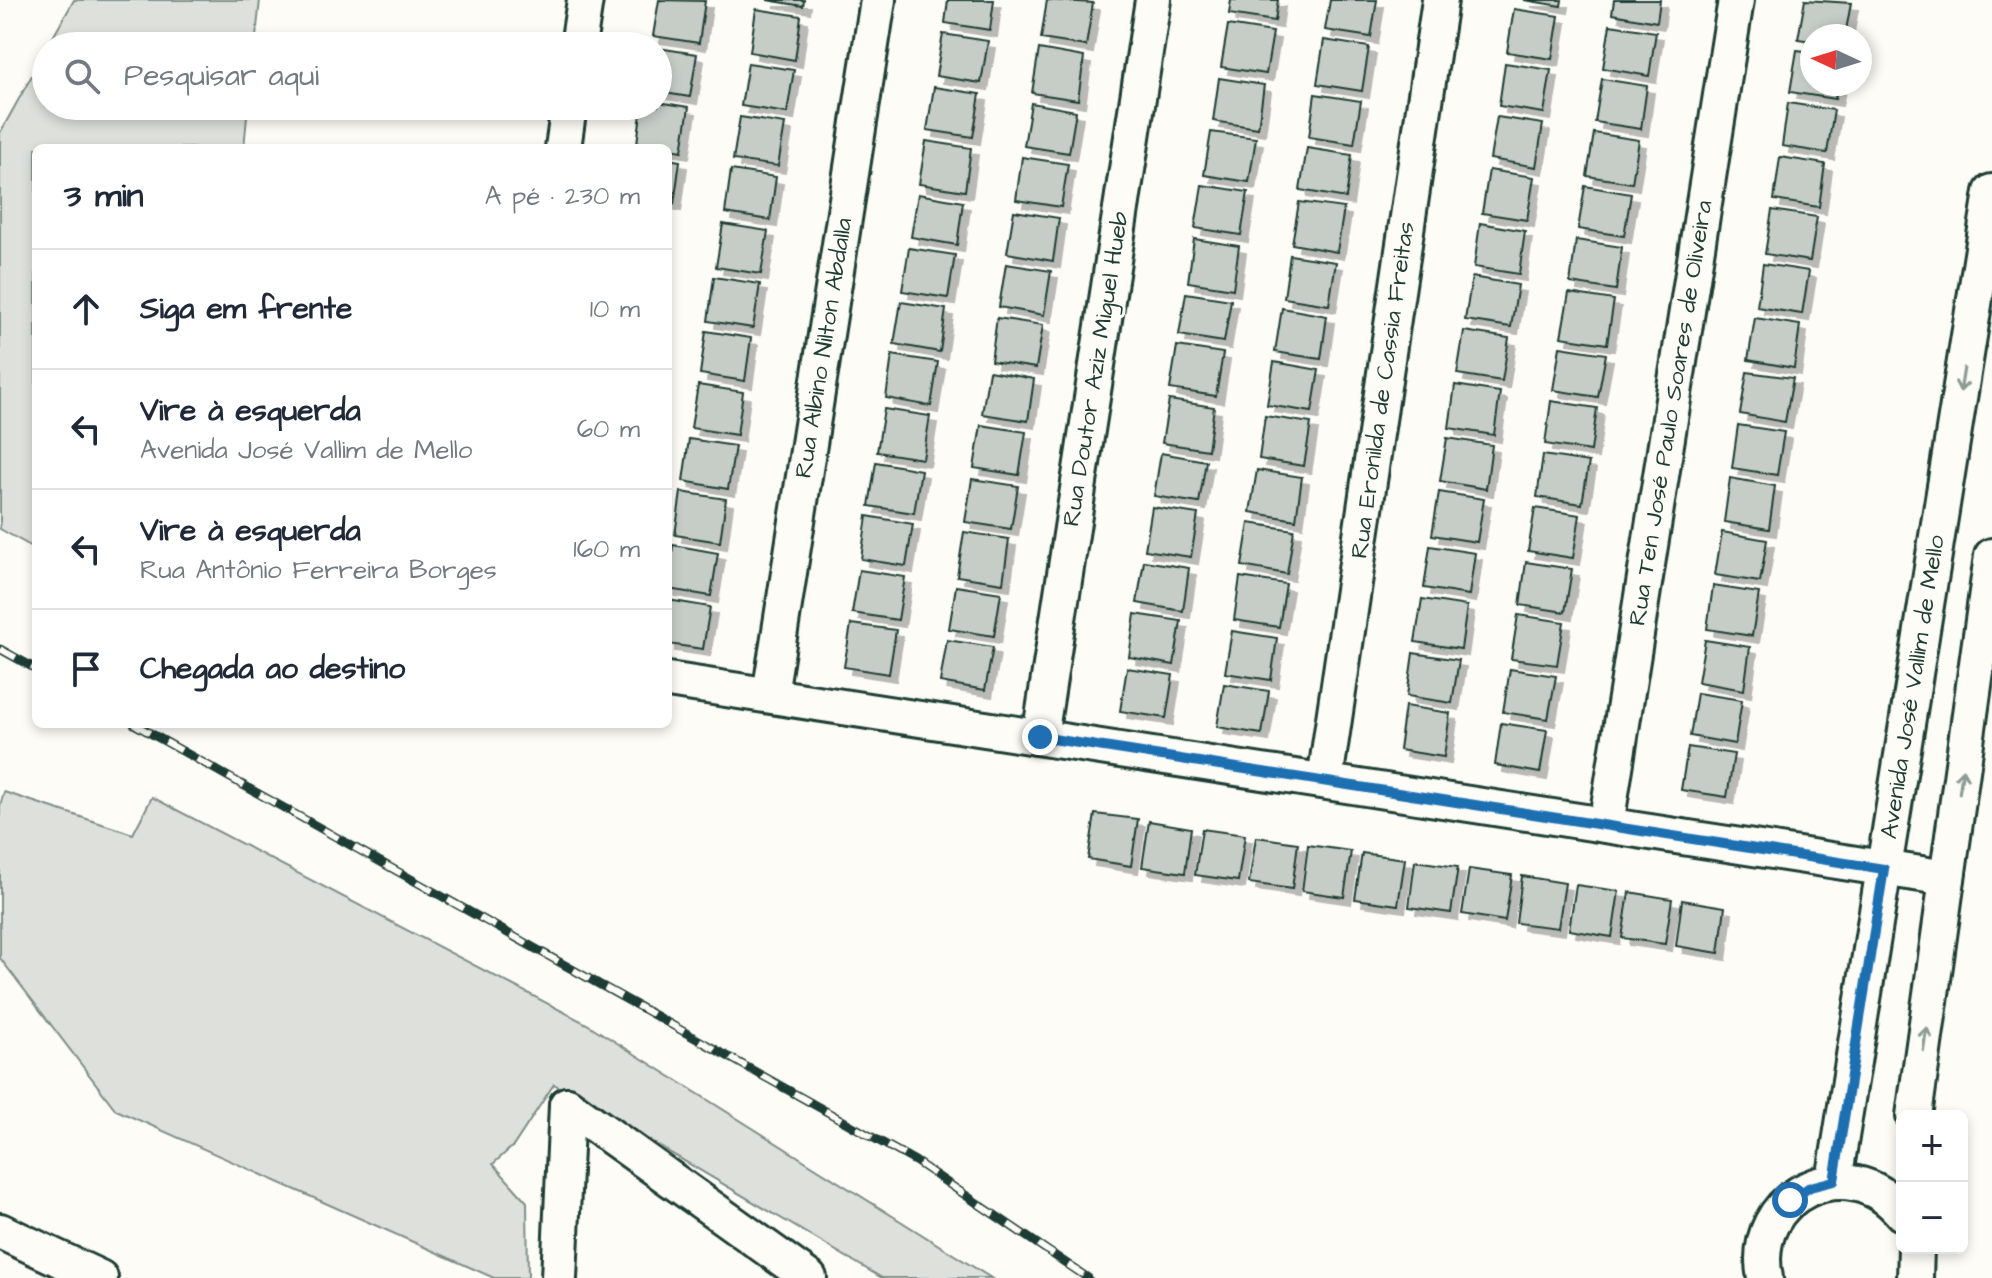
<!DOCTYPE html>
<html lang="pt">
<head>
<meta charset="utf-8">
<style>
	:root { --surface:#fff; --page:#f6f6f7; --text:#1f2937; --muted:#747a83; --line:#e0e1e3 }
	body { margin:0; font-family:"Architects Daughter",sans-serif; background:var(--page); color:var(--text) }
	.controls { position:absolute; right:24px; bottom:24px; display:grid; overflow:hidden; border-radius:12px; box-shadow:0 4px 12px #0003 }
	.controls button { width:72px; height:72px; display:grid; place-items:center; padding:0; border:0; border-bottom:2px solid var(--line); background:var(--surface); color:var(--text); font:40px sans-serif }
	.compass { position:absolute; left:1800px; top:24px; width:72px; height:72px; border-radius:50%; background:var(--surface); box-shadow:0 4px 12px #0003; rotate:274deg }
	.stop { position:absolute; width:24px; height:24px; margin:-18px; border:6px solid #1f6fb2; border-radius:50%; background:#fff }
	.stop.end { background:#1f6fb2; border-color:#fff; box-shadow:0 2px 8px #0008 }
	.list { margin:0; padding:0; list-style:none }
	h2 { display:flex; justify-content:space-between; align-items:center; height:104px; margin:0; padding:0 32px; font-size:34px }
	h2 small { font-size:26px; font-weight:400; color:var(--muted) }
	.list li { display:grid; grid-template-columns:52px 1fr auto; gap:24px; align-items:center; box-sizing:border-box; height:120px; padding:0 32px; border-top:2px solid var(--line) }
	.list b { display:block; font-size:30px; white-space:nowrap }
	.list p { margin:0; font-size:26px; white-space:nowrap; color:var(--muted) }
	.list em { font-size:26px; font-style:normal; color:var(--muted) }
	.icon { flex:none; width:44px; height:44px; fill:none; stroke:currentColor; stroke-width:2; stroke-linecap:round; stroke-linejoin:round }
	.map { position:relative; flex:none; width:1992px; height:1278px; overflow:hidden }
	.search { position:absolute; background:var(--surface); box-shadow:0 4px 12px #0003; left:32px; top:32px; width:640px; height:88px; display:flex; align-items:center; gap:20px; box-sizing:border-box; padding:0 28px; border-radius:44px; color:var(--muted); font-size:30px }
	.panel { position:absolute; background:var(--surface); box-shadow:0 4px 12px #0003; left:32px; top:144px; width:640px; height:584px; border-radius:12px }
	.map>svg:first-child { display:block }
</style>
</head>
<body>
<div class="map">
<svg width="1992" height="1278" viewBox="0 0 1992 1278">
	<defs>
		<filter id="shadow"><feDropShadow dx="7" dy="7" stdDeviation="0" flood-color="#0004"/></filter>
	</defs>
	<rect width="100%" height="100%" fill="#fdfcf7"/>
	<filter id="ink" filterUnits="userSpaceOnUse"><feTurbulence type="fractalNoise" baseFrequency=".0125" numOctaves="2"/><feDisplacementMap in="SourceGraphic" scale="16" xChannelSelector="R" yChannelSelector="G"/><feConvolveMatrix kernelMatrix="1 2 1 2 8 2 1 2 1" color-interpolation-filters="sRGB"/></filter>
	<g filter="url(#ink)">
		<g fill="#dde0db" stroke="#7e8e88" stroke-width="2">
			<path d="M74,0H260L255,46H48Z"/>
			<path d="M46,50V106H248L244,148H36V549L0,529V133Z"/>
			<path d="M4,792L133,834L152,797L587,1024L991,1278H882L554,1084L514,1145L493,1164L527,1202L528,1278H494L116,1110L0,958V806Z"/>
		</g>
		<g fill="#c6cdc7" stroke="#1f3d34" stroke-width="2" filter="url(#shadow)">
			<path d="M659,0L705,1L699,43L653,36Z"/>
			<path d="M767,0H804L803,6Z"/>
			<path d="M948,0H994L990,30L945,23Z"/>
			<path d="M1047,0L1093,3L1086,46L1041,39Z"/>
			<path d="M1231,0H1278L1275,21L1229,14Z"/>
			<path d="M1330,0H1377L1371,37L1325,30Z"/>
			<path d="M1524,0H1562L1561,6Z"/>
			<path d="M1614,0H1660L1657,22L1612,14Z"/>
			<path d="M1805,0L1851,3L1845,36H1812V41L1798,39Z"/>
			<path d="M756,9L801,16L795,60L750,52Z"/>
			<path d="M1514,9L1559,16L1552,59L1507,52Z"/>
			<path d="M1228,25L1273,32L1266,74L1221,67Z"/>
			<path d="M1610,25L1656,32L1649,76L1603,68Z"/>
			<path d="M943,34L988,41L981,83L936,76Z"/>
			<path d="M1324,40L1369,47L1362,91L1317,84Z"/>
			<path d="M658,48L697,54L690,97L658,92Z"/>
			<path d="M1039,49L1084,57L1078,100L1032,93Z"/>
			<path d="M1797,50L1812,52V84H1838L1835,99L1790,92Z"/>
			<path d="M748,63L794,70L787,113L741,106Z"/>
			<path d="M1505,63L1551,70L1544,113L1499,106Z"/>
			<path d="M1219,78L1264,85L1258,128L1213,121Z"/>
			<path d="M1602,79L1647,86L1641,129L1595,122Z"/>
			<path d="M934,87L980,94L973,137L927,130Z"/>
			<path d="M1315,94L1361,101L1354,144L1309,137Z"/>
			<path d="M658,102L689,107L682,151L637,143L642,106H658Z"/>
			<path d="M1031,103L1076,111L1069,153L1024,146Z"/>
			<path d="M1788,103L1834,110L1827,153L1782,146Z"/>
			<path d="M740,117L785,124L778,166L733,160Z"/>
			<path d="M1497,117L1543,124L1536,167L1490,159Z"/>
			<path d="M1211,132L1256,138L1249,182L1204,175Z"/>
			<path d="M1594,133L1639,140L1632,183L1587,176Z"/>
			<path d="M926,141L971,148L965,191L919,184Z"/>
			<path d="M1307,148L1352,155L1346,198L1300,190Z"/>
			<path d="M1022,157L1068,164L1061,207L1016,200Z"/>
			<path d="M1780,157L1825,164L1819,207L1774,200Z"/>
			<path d="M668,159L680,161L674,204L668,203Z"/>
			<path d="M731,170L776,177L770,220L725,213Z"/>
			<path d="M1489,170L1534,177L1527,220L1482,213Z"/>
			<path d="M1202,185L1248,192L1241,235L1195,228Z"/>
			<path d="M1585,186L1631,194L1624,236L1578,229Z"/>
			<path d="M918,194L963,202L957,245L911,237Z"/>
			<path d="M1299,202L1344,208L1337,252L1292,244Z"/>
			<path d="M1772,210L1817,217L1810,261L1765,254Z"/>
			<path d="M1014,211L1059,218L1053,261L1007,253Z"/>
			<path d="M1480,223L1525,231L1519,274L1474,267Z"/>
			<path d="M723,224L768,231L761,274L716,267Z"/>
			<path d="M1194,239L1239,246L1233,289L1188,282Z"/>
			<path d="M1576,240L1622,247L1616,290L1570,283Z"/>
			<path d="M909,248L955,255L948,298L902,291Z"/>
			<path d="M1290,255L1336,262L1329,305L1284,298Z"/>
			<path d="M1006,264L1051,271L1044,315L999,307Z"/>
			<path d="M1763,264L1809,271L1802,314L1757,307Z"/>
			<path d="M714,277L760,284L753,328L708,321Z"/>
			<path d="M1472,277L1518,285L1511,327L1465,320Z"/>
			<path d="M1186,293L1231,300L1224,342L1179,335Z"/>
			<path d="M1569,293L1614,300L1607,344L1561,337Z"/>
			<path d="M901,302L946,309L940,352L894,344Z"/>
			<path d="M1282,308L1327,316L1321,359L1275,352Z"/>
			<path d="M997,318L1043,325L1036,368L991,361Z"/>
			<path d="M1755,318L1800,325L1794,368L1748,360Z"/>
			<path d="M706,331L751,338L745,381L700,374Z"/>
			<path d="M1464,331L1509,338L1502,381L1457,374Z"/>
			<path d="M1177,346L1223,353L1216,396L1170,389Z"/>
			<path d="M1560,347L1606,354L1598,397L1553,390Z"/>
			<path d="M892,355L938,362L931,406L886,398Z"/>
			<path d="M1274,362L1319,370L1312,412L1267,405Z"/>
			<path d="M989,371L1034,379L1028,421L982,414Z"/>
			<path d="M1747,372L1793,378L1785,422L1740,414Z"/>
			<path d="M698,385L743,392L737,435L691,428Z"/>
			<path d="M1455,385L1500,392L1494,435L1449,428Z"/>
			<path d="M1169,400L1214,407L1208,450L1162,443Z"/>
			<path d="M1551,401L1597,408L1591,451L1545,444Z"/>
			<path d="M884,409L930,416L923,459L877,452Z"/>
			<path d="M1265,416L1311,423L1304,466L1259,459Z"/>
			<path d="M981,425L1026,432L1019,475L974,468Z"/>
			<path d="M1738,425L1784,432L1777,475L1732,468Z"/>
			<path d="M1447,438L1492,445L1486,489L1440,481Z"/>
			<path d="M689,439L735,446L728,489L683,481Z"/>
			<path d="M1161,453L1206,461L1199,503L1154,496Z"/>
			<path d="M1543,455L1589,462L1582,504L1537,497Z"/>
			<path d="M876,462L921,470L914,513L869,506Z"/>
			<path d="M1257,470L1302,477L1296,520L1250,512Z"/>
			<path d="M1730,478L1775,486L1769,529L1724,522Z"/>
			<path d="M972,479L1018,486L1011,529L965,522Z"/>
			<path d="M681,492L726,499L720,542L675,535Z"/>
			<path d="M1439,492L1484,499L1477,542L1432,535Z"/>
			<path d="M1152,507L1198,514L1191,557L1145,550Z"/>
			<path d="M1535,508L1580,515L1573,558L1528,551Z"/>
			<path d="M867,516L913,524L906,566L861,559Z"/>
			<path d="M1249,523L1294,530L1287,574L1242,566Z"/>
			<path d="M964,532L1009,539L1003,583L957,576Z"/>
			<path d="M1722,532L1767,540L1760,582L1715,575Z"/>
			<path d="M673,545L718,553L711,596L668,589Z"/>
			<path d="M1430,546L1475,553L1469,595L1424,588Z"/>
			<path d="M1144,561L1189,568L1183,611L1137,603Z"/>
			<path d="M1526,562L1572,569L1565,612L1520,605Z"/>
			<path d="M859,570L905,577L898,620L852,613Z"/>
			<path d="M1240,577L1286,584L1279,627L1234,620Z"/>
			<path d="M956,586L1001,593L994,636L949,629Z"/>
			<path d="M1713,586L1759,593L1752,636L1707,629Z"/>
			<path d="M1422,599L1467,606L1461,649L1415,642Z"/>
			<path d="M668,600L710,607L703,649L668,644Z"/>
			<path d="M1135,614L1181,621L1174,665L1129,657Z"/>
			<path d="M1518,615L1564,622L1557,665L1511,659Z"/>
			<path d="M851,624L896,630L889,674L844,667Z"/>
			<path d="M1232,631L1277,638L1271,680L1225,673Z"/>
			<path d="M947,640L993,647L985,690L940,682Z"/>
			<path d="M1705,640L1750,647L1744,690L1698,682Z"/>
			<path d="M1413,653L1459,660L1452,703L1407,696Z"/>
			<path d="M1127,668L1173,675L1166,718L1120,711Z"/>
			<path d="M1510,669L1556,676L1548,719L1503,712Z"/>
			<path d="M1224,684L1269,691L1262,734L1217,727Z"/>
			<path d="M1697,693L1742,700L1735,744L1690,736Z"/>
			<path d="M1405,706L1450,713L1444,757L1399,750Z"/>
			<path d="M1501,723L1547,730L1540,773L1495,765Z"/>
			<path d="M1688,747L1734,754L1727,797L1681,790Z"/>
			<path d="M1095,814L1138,819L1131,866L1088,859Z"/>
			<path d="M1149,821L1191,828L1185,873L1142,867Z"/>
			<path d="M1202,829L1245,835L1238,881L1195,875Z"/>
			<path d="M1256,837L1298,843L1292,889L1249,883Z"/>
			<path d="M1308,845L1351,851L1344,897L1302,891Z"/>
			<path d="M1362,853L1405,859L1398,905L1355,899Z"/>
			<path d="M1415,861L1458,867L1451,913L1409,907Z"/>
			<path d="M1469,869L1512,875L1505,921L1462,914Z"/>
			<path d="M1522,876L1565,883L1558,928L1516,923Z"/>
			<path d="M1576,885L1619,891L1612,937L1569,930Z"/>
			<path d="M1629,892L1672,899L1665,944L1622,938Z"/>
			<path d="M1682,900L1725,907L1719,953L1676,946Z"/>
		</g>
		<g fill="none" stroke-linecap="round" stroke-linejoin="round">
			<g stroke="#1f3d34" stroke-width="40">
				<g id="street">
					<path d="M578,46L585,0"/>
					<path d="M563,148L569,106"/>
					<path d="M668,680L1947,878"/>
					<path d="M770,695L878,0"/>
					<path d="M1040,737L1153,0"/>
					<path d="M1325,780L1440,0"/>
					<path d="M1606,825L1736,0"/>
					<path d="M567,1105L809,1278"/>
					<path d="M1914,1116L1992,556"/>
					<path d="M1834,1181L1992,192"/>
					<path d="M0,1231L100,1278"/>
					<path d="M559,1278L567,1105"/>
					<path d="M1765,1278C1748,1195 1848,1147 1902,1213"/>
					<path d="M1915,1278L1916,1248"/>
				</g>
			</g>
			<use href="#street" stroke="#fdfcf7" stroke-width="34"/>
			<g stroke="#1f3d34" stroke-width="9">
				<g id="rail">
					<path d="M0,649L36,669"/>
					<path d="M134,724L915,1161L1088,1278"/>
				</g>
			</g>
			<use href="#rail" stroke="#fdfcf7" stroke-width="6" stroke-dasharray="18" stroke-linecap="butt"/>
		</g>
		<defs><path id="oneway-shaft" d="M-6 0H5M1.5-3L5.5 0L1.5 3" fill="none" stroke-width="1.6" stroke-linecap="round" stroke-linejoin="round" transform="scale(2)"/></defs>
		<g stroke="#8e9c96">
			<use href="#oneway-shaft" transform="translate(1962 380) rotate(99)"/>
			<use href="#oneway-shaft" transform="translate(1961 781) rotate(-82)"/>
			<use href="#oneway-shaft" transform="translate(1925 1039) rotate(-82)"/>
		</g>
	</g>
	<g fill="none" stroke-linecap="round" stroke-linejoin="round" filter="url(#ink)">
		<path stroke="#1f6fb2" stroke-width="10" d="M1040,737L1884,869L1834,1181L1810,1187L1790,1200"/>
	</g>
	<g text-anchor="middle" dominant-baseline="central" stroke-width="6" stroke-linejoin="round" paint-order="stroke">
		<g font-size="24" fill="#1f3d34" stroke="#fdfcf7">
			<text transform="translate(824 348) rotate(-81)">Rua Albino Nilton Abdalla</text>
			<text transform="translate(1096 369) rotate(-81)">Rua Doutor Aziz Miguel Hueb</text>
			<text transform="translate(1383 390) rotate(-82)">Rua Eronilda de Cassia Freitas</text>
			<text transform="translate(1671 413) rotate(-81)">Rua Ten José Paulo Soares de Oliveira</text>
			<text transform="translate(1913 687) rotate(-81)">Avenida José Vallim de Mello</text>
		</g>
	</g>
</svg>
<div class="controls">
<button>+</button>
<button>−</button>
</div>
<svg class="compass" viewBox="-18 -18 36 36"><path d="M0-13l5 13h-10z" fill="#e53935"/><path d="M0 13l5-13h-10z" fill="#747a83"/></svg>
<div class="stop" style="left:1790px;top:1200px"></div>
<div class="stop end" style="left:1040px;top:737px"></div>
<div class="search"><svg class="icon" aria-label="search" viewBox="0 0 24 24"><circle cx="10" cy="10" r="6"/><path d="M15 15l6 6"/></svg>Pesquisar aqui</div>
<section class="panel">
<h2>3 min<small>A pé · 230 m</small></h2>
<ul class="list">
<li><svg class="icon" aria-label="ahead" viewBox="0 0 24 24"><path d="M12 20V5M6 11l6-6 6 6"/></svg><div><b>Siga em frente</b></div><em>10 m</em></li>
<li><svg class="icon" aria-label="left" viewBox="0 0 24 24"><path d="M17 20v-9H6M10 6l-5 5 5 5"/></svg><div><b>Vire à esquerda</b><p>Avenida José Vallim de Mello</p></div><em>60 m</em></li>
<li><svg class="icon" aria-label="left" viewBox="0 0 24 24"><path d="M17 20v-9H6M10 6l-5 5 5 5"/></svg><div><b>Vire à esquerda</b><p>Rua Antônio Ferreira Borges</p></div><em>160 m</em></li>
<li><svg class="icon" aria-label="arrive" viewBox="0 0 24 24"><path d="M6 21V4h12l-3 4 3 4H6"/></svg><div><b>Chegada ao destino</b></div></li>
</ul>
</section>
</div>
</body>
</html>
